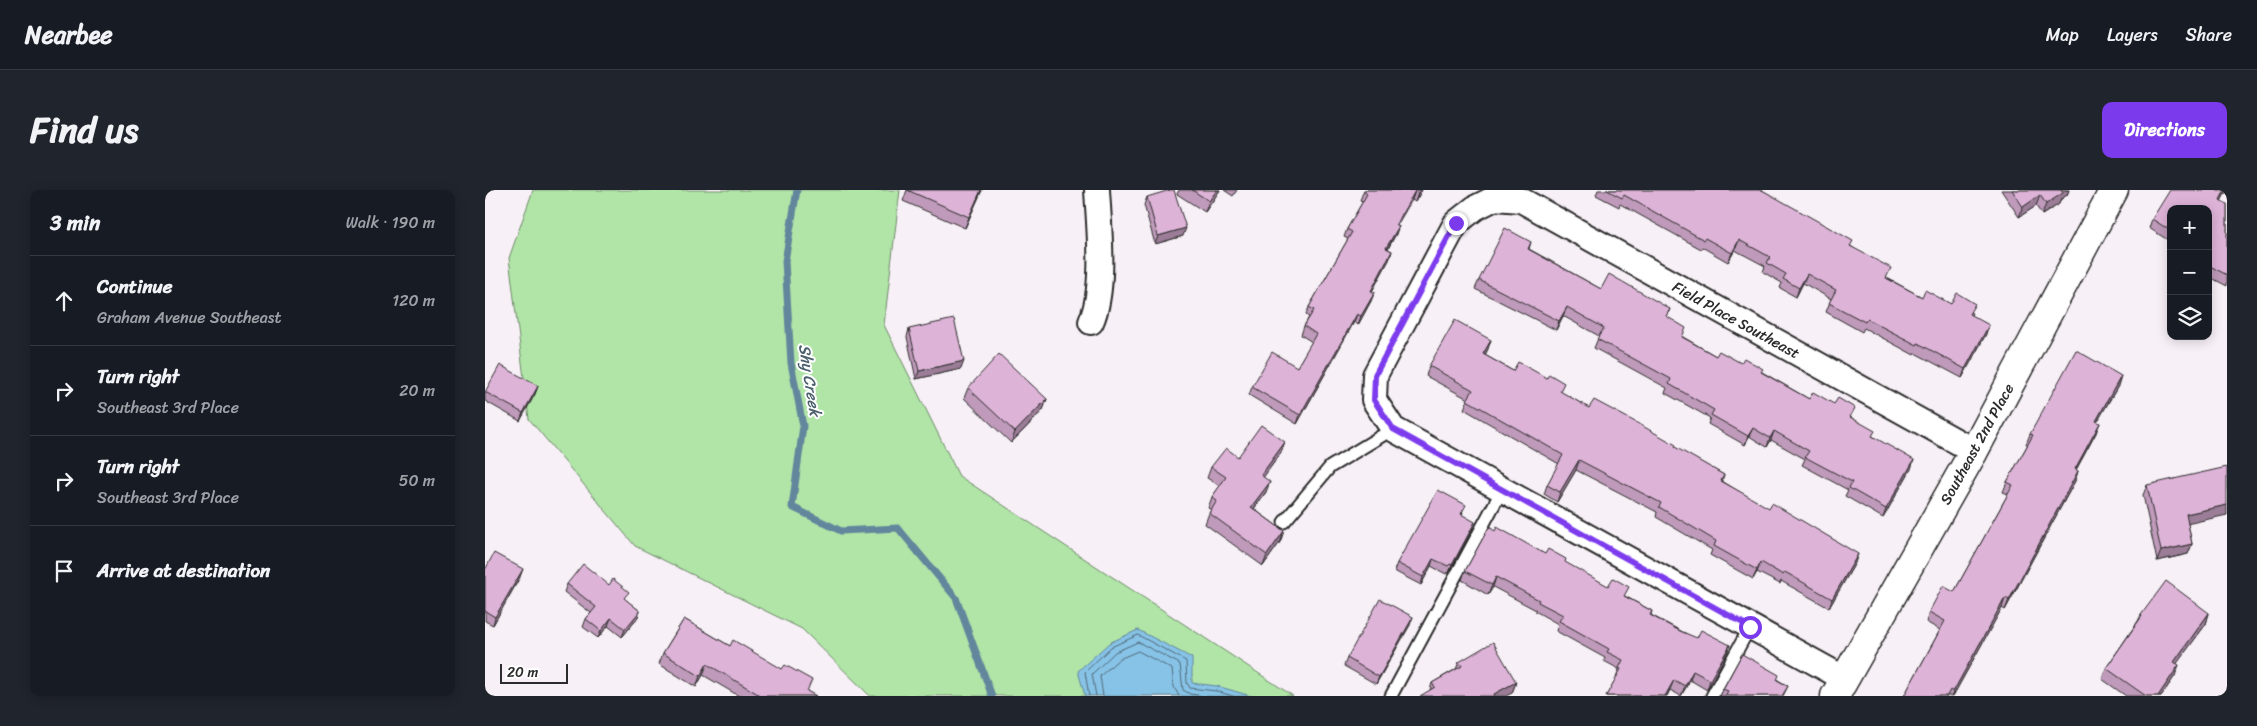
<!DOCTYPE html>
<html lang="en">
<head>
<meta charset="utf-8">
<style>
	:root { --surface:#171b24; --page:#20242c; --text:#f1f3f6; --muted:#9ea1a6; --line:#363941; --accent:#7c3aed }
	body { margin:0; font-family:Sriracha,sans-serif; background:var(--page); color:var(--text) }
	.controls { position:absolute; right:15px; top:15px; display:grid; overflow:hidden; border-radius:10px; box-shadow:0 2px 12px #0003 }
	.controls button { width:45px; height:45px; display:grid; place-items:center; padding:0; border:0; border-bottom:1px solid var(--line); background:var(--surface); color:var(--text); font:25px sans-serif }
	.scale { position:absolute; left:15px; bottom:12px; width:68px; box-sizing:border-box; padding-left:5px; border:2px solid #2b2b2b; border-top:0; font-size:14px; line-height:18px; white-space:nowrap; color:#2b2b2b; -webkit-text-stroke:4px #fff; paint-order:stroke }
	.stop { position:absolute; width:15px; height:15px; margin:-11px; border:4px solid #7c3aed; border-radius:50%; background:#fff }
	.stop.end { background:#7c3aed; border-color:#fff; box-shadow:0 1px 5px #0008 }
	.list { margin:0; padding:0; list-style:none }
	h2 { display:flex; justify-content:space-between; align-items:center; height:65px; margin:0; padding:0 20px; font-size:21px }
	h2 small { font-size:16px; font-weight:400; color:var(--muted) }
	.list li { display:grid; grid-template-columns:32px 1fr auto; gap:15px; align-items:center; box-sizing:border-box; height:90px; padding:0 20px; border-top:1px solid var(--line) }
	.list b { display:block; font-size:19px; white-space:nowrap }
	.list p { margin:0; font-size:16px; white-space:nowrap; color:var(--muted) }
	.list em { font-size:16px; font-style:normal; color:var(--muted) }
	.icon { flex:none; width:28px; height:28px; fill:none; stroke:currentColor; stroke-width:2; stroke-linecap:round; stroke-linejoin:round }
	.map { position:relative; flex:none; width:1742px; height:506px; overflow:hidden; border-radius:10px }
	header { display:flex; align-items:center; gap:30px; box-sizing:border-box; height:70px; padding:0 25px; background:var(--surface); border-bottom:1px solid var(--line) }
	header strong { font-size:24px }
	nav { display:flex; gap:28px; margin-inline-start:auto; font-size:18px }
	.intro { display:flex; align-items:center; justify-content:space-between; box-sizing:border-box; height:120px; padding:0 30px }
	h1 { margin:0; font-size:35px }
	.button { padding:12px 22px; border-radius:10px; background:var(--accent); color:#fff; font-size:18px; font-weight:700 }
	main { display:flex; gap:30px; padding:0 30px }
	aside { flex:1; background:var(--surface); border-radius:10px; box-shadow:0 2px 12px #0003 }
	.map>svg:first-child { display:block }
</style>
</head>
<body>
<header>
<strong>Nearbee</strong>
<nav><a>Map</a><a>Layers</a><a>Share</a></nav>
</header>
<div class="intro"><h1>Find us</h1><a class="button">Directions</a></div>
<main>
<aside>
<h2>3 min<small>Walk · 190 m</small></h2>
<ul class="list">
<li><svg class="icon" aria-label="ahead" viewBox="0 0 24 24"><path d="M12 20V5M6 11l6-6 6 6"/></svg><div><b>Continue</b><p>Graham Avenue Southeast</p></div><em>120 m</em></li>
<li><svg class="icon" aria-label="right" viewBox="0 0 24 24"><path d="M7 20v-9h11M14 6l5 5-5 5"/></svg><div><b>Turn right</b><p>Southeast 3rd Place</p></div><em>20 m</em></li>
<li><svg class="icon" aria-label="right" viewBox="0 0 24 24"><path d="M7 20v-9h11M14 6l5 5-5 5"/></svg><div><b>Turn right</b><p>Southeast 3rd Place</p></div><em>50 m</em></li>
<li><svg class="icon" aria-label="arrive" viewBox="0 0 24 24"><path d="M6 21V4h12l-3 4 3 4H6"/></svg><div><b>Arrive at destination</b></div></li>
</ul>
</aside>
<div class="map">
<svg width="1742" height="506" viewBox="0 0 1742 506">
	<rect width="100%" height="100%" fill="#f8f0f7"/>
	<filter id="ink" filterUnits="userSpaceOnUse"><feTurbulence type="fractalNoise" baseFrequency=".02" numOctaves="2"/><feDisplacementMap in="SourceGraphic" scale="10" xChannelSelector="R" yChannelSelector="G"/><feConvolveMatrix kernelMatrix="1 2 1 2 8 2 1 2 1" color-interpolation-filters="sRGB"/></filter>
	<g filter="url(#ink)">
		<path fill="#b0e5a7" stroke="#6e8869" d="M48,0H415L399,135L474,286L808,506H385L317,439L150,356L44,229L24,68Z"/>
		<path fill="#87c3e7" stroke="#62869c" d="M653,440L707,468V493L732,496L766,506H600L593,481L624,453Z"/>
		<g fill="none" stroke-linecap="round" stroke-linejoin="round">
			<g stroke="#506876" stroke-width="1">
				<path d="M604,506L600,482L626,457L653,445L701,471L702,493L705,498L731,501L748,506"/>
				<path d="M611,506L607,484L630,462L653,452L695,474L698,500L705,504L719,506"/>
				<path d="M618,506L615,486L634,469L653,461L687,479L689,497L694,506"/>
			</g>
			<path stroke="#62869c" stroke-width="7" d="M312,0L300,71L306,173L318,236L307,317L356,341L413,338L471,408L507,506"/>
			<g stroke="#2b2b2b" stroke-width="15">
				<g id="service">
					<path d="M799,332L845,277L908,239"/>
					<path d="M906,506L1017,300"/>
					<path d="M1227,506L1265,437"/>
				</g>
			</g>
			<g stroke="#2b2b2b" stroke-width="28">
				<g id="minor">
					<path d="M606,132C621,99 614,36 612,0"/>
					<path d="M1360,489L908,239L889,210L890,185L971,33L990,18L1010,8L1036,10L1489,261"/>
				</g>
			</g>
			<g stroke="#2b2b2b" stroke-width="31">
				<path id="tertiary" d="M1350,506L1489,261L1629,0"/>
			</g>
			<use href="#service" stroke="#fff" stroke-width="11"/>
			<use href="#minor" stroke="#fff" stroke-width="24"/>
			<use href="#tertiary" stroke="#fff" stroke-width="28"/>
		</g>
		<g fill="#bf9aba" stroke="#2b2b2b">
			<path d="M422,0H497L480,38L418,11Z"/>
			<path d="M694,0H735L720,22L692,4Z"/>
			<path d="M739,0H752L748,6Z"/>
			<path d="M879,0H937L930,12L927,10L912,34L911,44L903,59L907,61L904,70L887,101L886,111L873,135L869,132L812,234L764,205L767,197L812,177L827,152L816,145L819,136L824,127L821,125L824,117L863,49L859,47L862,39L878,11L875,10Z"/>
			<path d="M1113,0H1277L1366,56L1402,88L1437,107L1466,114L1487,123L1486,125L1501,144L1477,188L1430,163L1429,165L1379,138L1377,142L1341,122L1346,109L1318,93L1311,107L1295,98L1297,93L1278,82L1280,76L1250,60L1243,72L1217,57L1216,59L1135,14L1134,17L1111,5Z"/>
			<path d="M1516,0H1584L1582,5L1576,9L1574,14L1557,25L1551,16L1534,27Z"/>
			<path d="M1742,0L1736,11L1742,14V96L1723,86V19H1686V52L1664,38L1667,29L1712,2Z"/>
			<path d="M662,7L698,46L670,54L659,15Z"/>
			<path d="M1046,52L1044,59L1116,99L1185,119L1182,127L1198,147L1231,166L1256,173L1277,182L1324,209L1367,228L1426,279L1398,328L1360,306L1363,300L1317,275L1320,269L1286,250L1282,257L1264,246L1260,255L1223,234L1225,228L1180,203L1182,198L1109,158L1114,146L1078,126L1071,140L990,99L994,90Z"/>
			<path d="M424,139L476,179L431,189L422,147Z"/>
			<path d="M1003,159L1000,165L1028,181L1076,202L1104,218L1190,258L1239,285L1237,291L1370,373L1344,418L1296,391L1295,394L1272,382L1268,389L1225,365L1227,360L1171,327L1172,322L1091,280L1072,312L1059,304L1062,295L1074,274L979,219L983,209L941,186L944,176Z"/>
			<path d="M53,196L50,204L35,231L0,211V202Z"/>
			<path d="M1633,196L1612,232L1611,243L1591,280L1593,281L1590,291L1520,420L1517,418L1468,506H1419L1455,440L1441,432L1444,422L1469,402L1523,304L1518,302L1522,292L1543,254H1541L1545,244Z"/>
			<path d="M483,198L562,209L558,220L526,253L479,208Z"/>
			<path d="M796,263L778,287L781,302L769,319L799,341L795,352L778,376L720,334L724,323L726,320L723,318L727,307L735,296L722,288L726,277L753,267Z"/>
			<path d="M1662,295L1703,334L1707,354L1703,364L1672,371L1658,305Z"/>
			<path d="M978,322L977,325L987,340L964,383L962,382L961,384L946,376L936,395L909,381L912,373Z"/>
			<path d="M1060,364L1080,373L1167,421L1166,425L1241,465L1222,500L1205,490L1196,506L1185,500L1182,506H1121L1132,487H1131L1134,479L1119,471L1120,468L1071,441L1073,434L1050,421L1051,420L1008,397L1003,405L977,390L980,381Z"/>
			<path d="M0,380L35,387L8,435L0,431Z"/>
			<path d="M82,394L141,410L155,421L152,429L137,447L123,436L113,448L98,437L101,429L106,423L79,402Z"/>
			<path d="M1724,423L1721,434L1691,474L1690,486L1676,506H1641L1617,489L1621,478L1653,431L1656,425Z"/>
			<path d="M199,429L323,502L331,506H254L218,485L211,497L174,474L178,463Z"/>
			<path d="M925,435L891,494L859,476L862,468Z"/>
			<path d="M974,472L1031,492L1027,503L945,500L947,493L971,479Z"/>
			<path d="M1293,490L1303,496L1298,506H1235L1238,499Z"/>
		</g>
		<g fill="#9b7d97" stroke="#2b2b2b">
			<path d="M496,0H497L480,38L484,27Z"/>
			<path d="M732,0H735L720,22L724,11Z"/>
			<path d="M935,0H937L930,12L933,3Z"/>
			<path d="M1576,0H1584L1582,5L1576,9L1574,14L1557,25L1561,14Z"/>
			<path d="M1740,0H1742L1732,19L1735,10Z"/>
			<path d="M930,1L927,10L908,42L911,34Z"/>
			<path d="M1555,5L1551,16L1534,27L1538,17Z"/>
			<path d="M914,36L911,44L898,66L901,58Z"/>
			<path d="M701,38L698,46L670,54L673,46Z"/>
			<path d="M1254,50L1250,60L1243,72L1247,63Z"/>
			<path d="M907,61L904,70L883,109L886,101Z"/>
			<path d="M1322,84L1318,93L1311,107L1314,98Z"/>
			<path d="M890,102L886,111L873,135L876,126Z"/>
			<path d="M1082,117L1078,126L1071,140L1074,131Z"/>
			<path d="M872,124L869,132L812,234L815,225Z"/>
			<path d="M1504,135L1501,144L1477,188L1480,179Z"/>
			<path d="M1006,150L1003,159L995,173L998,164Z"/>
			<path d="M479,171L476,179L431,189L434,181Z"/>
			<path d="M1636,186L1633,196L1607,241L1611,231Z"/>
			<path d="M53,196L50,204L35,231L38,223Z"/>
			<path d="M562,209L558,220L526,253L530,242Z"/>
			<path d="M1615,233L1611,243L1586,289L1590,279Z"/>
			<path d="M1268,238L1264,246L1260,255L1263,246Z"/>
			<path d="M1289,241L1286,250L1282,257L1285,248Z"/>
			<path d="M800,252L796,263L772,296L776,285Z"/>
			<path d="M1094,270L1091,280L1072,312L1075,302Z"/>
			<path d="M1429,270L1426,279L1398,328L1401,319Z"/>
			<path d="M1593,281L1590,291L1520,420L1524,410Z"/>
			<path d="M785,292L781,302L762,328L766,317Z"/>
			<path d="M1742,315V325L1697,335L1701,324Z"/>
			<path d="M990,332L987,340L964,383L967,375Z"/>
			<path d="M799,341L795,352L778,376L782,365Z"/>
			<path d="M1707,354L1703,364L1672,371L1676,361Z"/>
			<path d="M1373,364L1370,373L1344,418L1347,409Z"/>
			<path d="M948,369L946,376L936,395L938,387Z"/>
			<path d="M1276,372L1272,382L1268,389L1272,380Z"/>
			<path d="M38,379L35,387L8,435L10,427Z"/>
			<path d="M1011,387L1008,397L1003,405L1007,395Z"/>
			<path d="M1520,408L1517,418L1468,506H1467L1468,502Z"/>
			<path d="M155,421L152,429L137,447L140,439Z"/>
			<path d="M1724,423L1721,434L1685,483L1689,472Z"/>
			<path d="M928,427L925,435L891,494L894,487Z"/>
			<path d="M126,428L123,436L113,448L116,441Z"/>
			<path d="M1245,455L1241,465L1222,500L1225,490Z"/>
			<path d="M222,474L218,485L211,497L215,486Z"/>
			<path d="M1694,475L1690,486L1676,506H1673Z"/>
			<path d="M1208,481L1205,490L1196,506L1200,496Z"/>
			<path d="M1189,490L1182,506H1180Z"/>
			<path d="M1031,492L1027,503L1021,506H1009V504Z"/>
		</g>
		<g fill="#deb3d8" stroke="#2b2b2b">
			<path d="M422,0H496L484,27Z"/>
			<path d="M685,0H689L701,38L673,46L662,7Z"/>
			<path d="M707,0H732L724,11Z"/>
			<path d="M879,0H935L933,3L930,1L911,34L914,36L901,58L907,61L886,101L890,102L876,126L872,124L815,225L767,197L787,162L812,177L831,144L819,136L829,120L824,117L867,42L862,39L882,4L878,1Z"/>
			<path d="M1122,0H1277L1368,51L1365,56L1406,78L1401,88L1437,107L1440,100L1466,114L1472,103L1490,114L1484,124L1504,135L1480,179L1433,153L1432,155L1382,129L1380,132L1344,113L1351,100L1322,84L1314,98L1298,89L1301,84L1282,73L1285,67L1254,50L1247,63L1220,48L1219,50L1139,5L1137,8Z"/>
			<path d="M1527,0H1576L1578,3L1561,14L1555,5L1538,17Z"/>
			<path d="M1685,0H1710L1712,2L1713,0H1740L1735,10L1742,14V85L1723,75V19H1686V41L1667,29Z"/>
			<path d="M1020,38L1046,52L1043,59L1116,99L1124,84L1185,119L1181,126L1201,138L1197,147L1231,166L1234,161L1256,173L1259,168L1278,179L1276,182L1324,209L1328,202L1349,214L1353,208L1370,218L1365,227L1390,241L1387,246L1429,270L1401,319L1364,298L1367,292L1320,267L1324,261L1289,241L1285,248L1268,238L1263,246L1226,225L1229,220L1184,194L1186,189L1112,149L1119,138L1082,117L1074,131L994,90Z"/>
			<path d="M469,129L479,171L434,181L424,139Z"/>
			<path d="M970,130L1006,150L998,164L1028,181L1033,172L1062,188L1064,184L1079,193L1075,201L1104,218L1109,210L1154,234L1191,255L1190,257L1239,285L1236,291L1284,318L1287,313L1373,364L1347,409L1300,382L1298,385L1276,372L1272,380L1229,356L1231,351L1174,317L1176,313L1094,270L1075,302L1062,295L1078,265L982,210L988,200L944,176Z"/>
			<path d="M1591,160L1636,186L1611,231L1615,233L1590,279L1593,281L1524,410L1520,408L1468,502L1465,500L1462,506H1419L1460,431L1444,422L1458,396L1469,402L1528,295L1522,292L1548,245L1545,244Z"/>
			<path d="M514,164L562,209L530,242L483,198Z"/>
			<path d="M15,175L53,196L38,223L0,202Z"/>
			<path d="M776,235L800,252L776,285L785,292L766,317L799,341L782,365L724,323L732,311L727,307L741,287L726,277L741,258L753,267Z"/>
			<path d="M1742,277V315L1701,324L1707,354L1676,361L1662,295Z"/>
			<path d="M953,300L981,315L976,324L990,332L967,375L965,374L963,376L948,369L938,387L912,373Z"/>
			<path d="M1004,337L1010,341L1012,337L1060,364L1063,359L1081,369L1080,372L1123,396L1128,388L1144,397L1139,406L1167,421L1165,425L1195,441L1212,448L1216,440L1245,455L1225,490L1208,481L1200,496L1189,490L1180,506H1121L1136,479L1134,478L1138,470L1122,462L1124,459L1074,431L1078,425L1053,412L1054,410L1011,387L1007,395L980,381Z"/>
			<path d="M9,363L38,379L10,427L0,421V380Z"/>
			<path d="M98,374L124,395L128,389L144,402L139,408L155,421L140,439L126,428L116,441L101,429L111,417L82,394Z"/>
			<path d="M1681,391L1724,423L1689,472L1694,475L1673,506H1661L1621,478L1657,426L1656,425Z"/>
			<path d="M895,409L928,427L894,487L862,468Z"/>
			<path d="M199,429L245,456L248,450L297,479L300,475L327,490L322,501L331,506H272L273,504L222,474L215,486L178,463Z"/>
			<path d="M1008,452L1031,492L1009,504L1010,506H935L950,497L947,493L977,476L974,472Z"/>
			<path d="M1257,464L1294,485L1292,490L1303,496L1297,506H1240L1243,501L1238,499Z"/>
		</g>
	</g>
	<g fill="none" stroke-linecap="round" stroke-linejoin="round" filter="url(#ink)">
		<path stroke="#7c3aed" stroke-width="6" d="M971,33L890,185L889,210L908,239L1265,437"/>
	</g>
	<g text-anchor="middle" dominant-baseline="central" stroke-width="4" stroke-linejoin="round" paint-order="stroke">
		<g font-size="15" fill="#2b2b2b" stroke="#fff">
			<text transform="translate(1251 130) rotate(29)">Field Place Southeast</text>
			<text transform="translate(1492 254) rotate(-61)">Southeast 2nd Place</text>
		</g>
		<g font-size="16" font-style="italic" fill="#4b606d" stroke="#fff">
			<text transform="translate(325 190) rotate(81)">Shy Creek</text>
		</g>
	</g>
</svg>
<div class="controls">
<button>+</button>
<button>−</button>
<button><svg class="icon" aria-label="layers" viewBox="0 0 24 24"><path d="M12 4l9 5-9 5-9-5zM3 14l9 5 9-5"/></svg></button>
</div>
<div class="scale">20 m</div>
<div class="stop" style="left:1265px;top:437px"></div>
<div class="stop end" style="left:971px;top:33px"></div>
</div>
</main>
</body>
</html>
